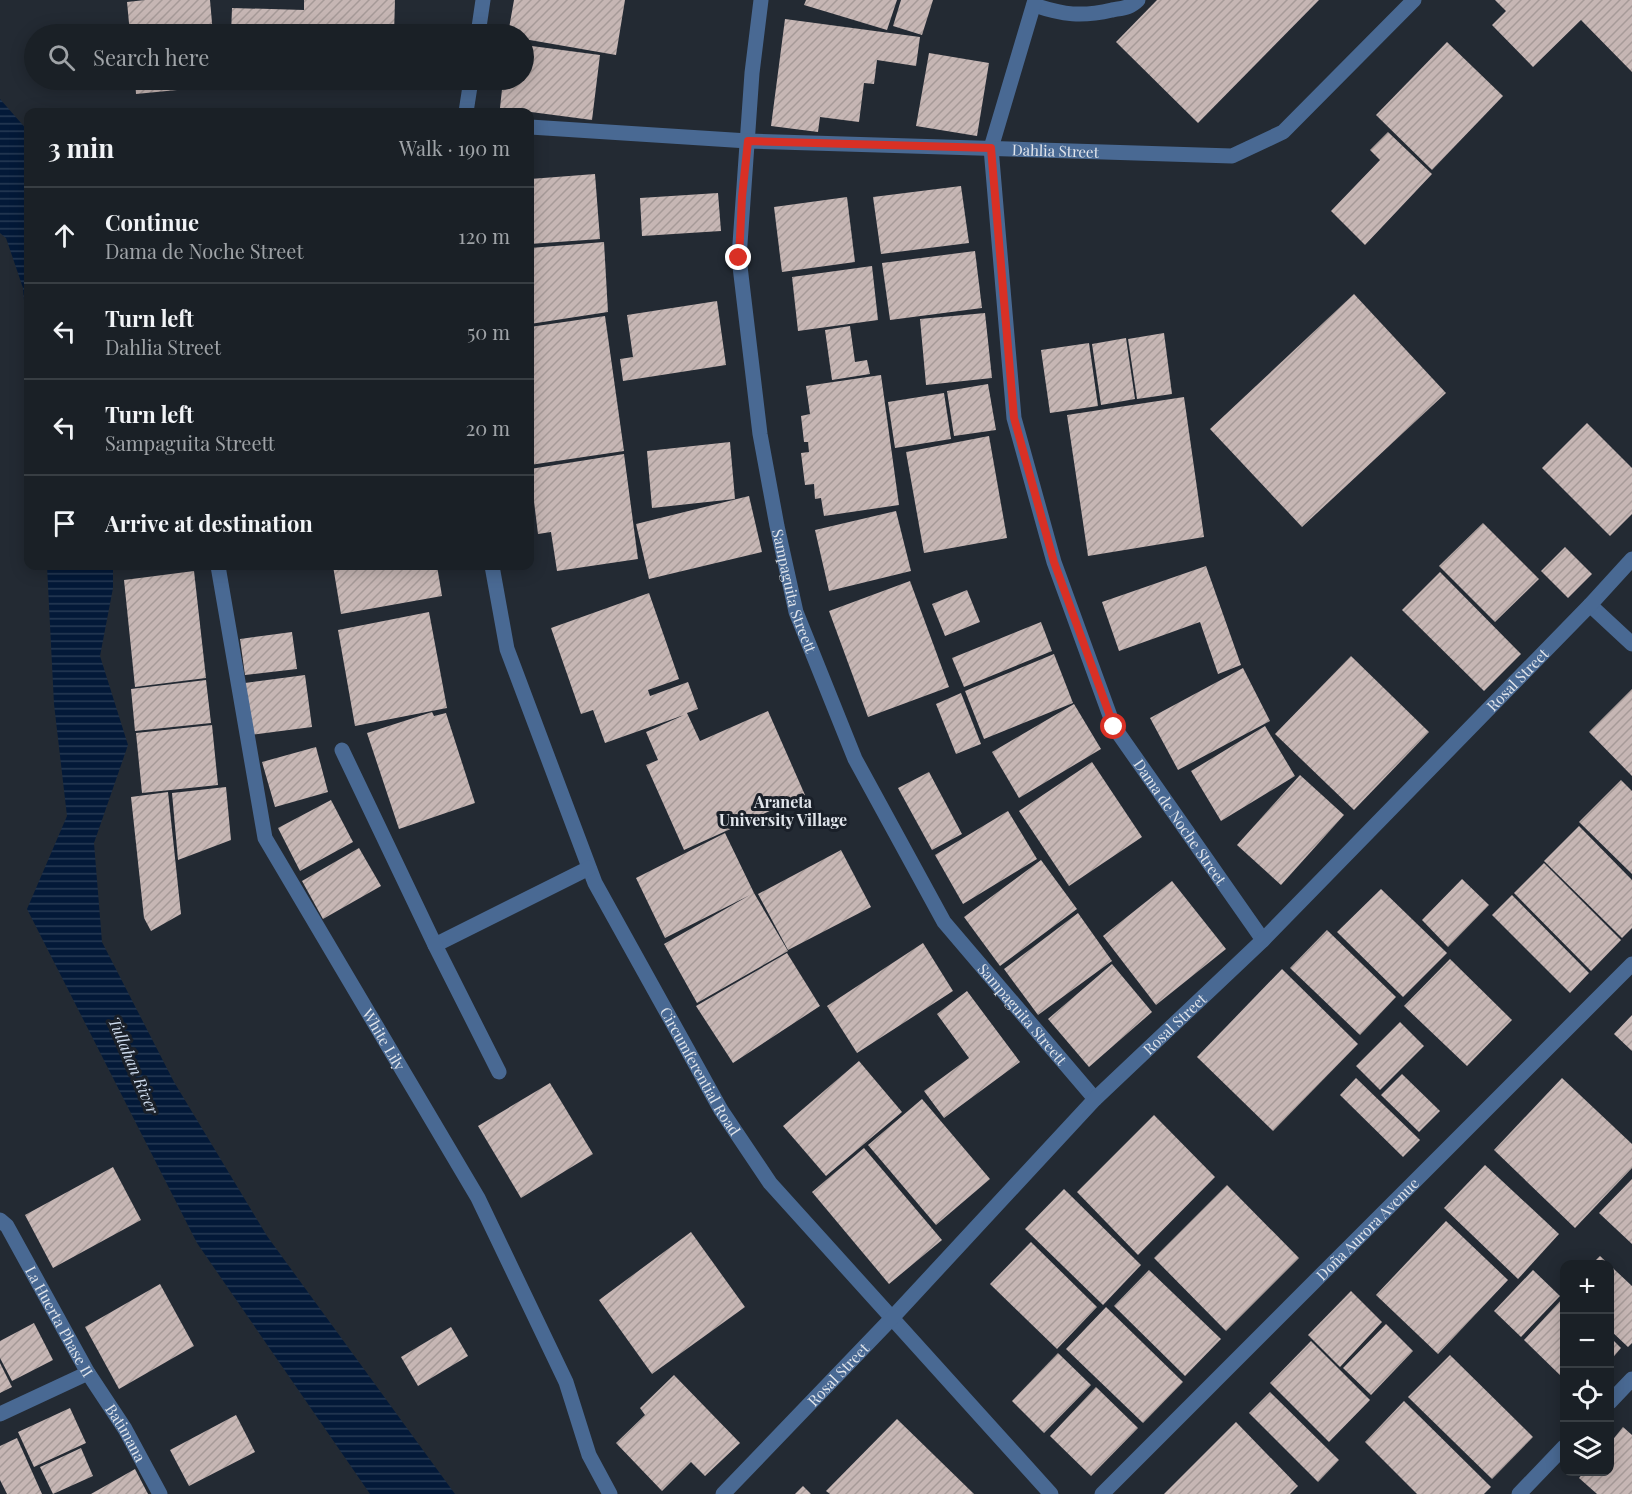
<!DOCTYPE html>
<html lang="en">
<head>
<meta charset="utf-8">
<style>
	:root { --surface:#1a2026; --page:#23282e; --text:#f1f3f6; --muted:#9fa3a7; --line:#383e43 }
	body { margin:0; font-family:"Playfair Display",serif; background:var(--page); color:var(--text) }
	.controls { position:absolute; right:18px; bottom:18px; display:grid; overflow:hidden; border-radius:12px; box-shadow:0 3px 15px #0003 }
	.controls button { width:54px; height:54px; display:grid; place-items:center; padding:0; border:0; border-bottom:2px solid var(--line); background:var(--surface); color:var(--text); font:30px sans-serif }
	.stop { position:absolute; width:18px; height:18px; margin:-14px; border:4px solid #d93025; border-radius:50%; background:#fff }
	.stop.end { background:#d93025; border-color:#fff; box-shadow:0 2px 6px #0008 }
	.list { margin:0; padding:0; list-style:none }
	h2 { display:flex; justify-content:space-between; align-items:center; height:78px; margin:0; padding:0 24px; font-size:26px }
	h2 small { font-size:20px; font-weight:400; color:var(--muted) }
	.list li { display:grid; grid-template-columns:39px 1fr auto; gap:18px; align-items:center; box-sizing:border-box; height:96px; padding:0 24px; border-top:2px solid var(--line) }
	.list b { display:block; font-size:22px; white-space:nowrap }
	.list p { margin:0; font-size:20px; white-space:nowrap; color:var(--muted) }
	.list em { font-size:20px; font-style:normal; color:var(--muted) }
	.icon { flex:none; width:33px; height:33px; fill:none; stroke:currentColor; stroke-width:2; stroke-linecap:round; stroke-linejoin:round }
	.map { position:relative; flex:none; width:1632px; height:1494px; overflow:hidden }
	.search { position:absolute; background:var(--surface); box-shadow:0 3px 15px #0003; left:24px; top:24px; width:510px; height:66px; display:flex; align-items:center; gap:15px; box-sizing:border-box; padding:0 21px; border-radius:33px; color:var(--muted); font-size:22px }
	.panel { position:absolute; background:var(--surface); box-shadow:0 3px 15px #0003; left:24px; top:108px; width:510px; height:462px; border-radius:12px }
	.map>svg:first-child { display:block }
</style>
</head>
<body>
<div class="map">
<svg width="1632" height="1494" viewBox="0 0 1632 1494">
	<defs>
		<pattern id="water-rules" width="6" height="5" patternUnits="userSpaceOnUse" patternTransform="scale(1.5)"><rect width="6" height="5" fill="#031938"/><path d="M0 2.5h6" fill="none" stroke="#273a55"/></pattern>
		<pattern id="building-hatch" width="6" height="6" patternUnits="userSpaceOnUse" patternTransform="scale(1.5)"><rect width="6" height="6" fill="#c6b6b4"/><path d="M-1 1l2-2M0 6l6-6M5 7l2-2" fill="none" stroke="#a69a98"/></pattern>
	</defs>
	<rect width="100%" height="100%" fill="#232a33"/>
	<g fill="url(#water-rules)">
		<path d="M0,99L28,131V351L23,288L6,238L0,233Z"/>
		<path d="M47,566H113V588L100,656L128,745L94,843L102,942L174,1082L267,1236L455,1494H370L197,1243L27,909L67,816L54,704Z"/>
	</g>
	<g fill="url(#building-hatch)">
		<path d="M145,0H210L213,34H130L127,2Z"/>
		<path d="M304,0H395L394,34H231L232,8L304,10Z"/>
		<path d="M514,0H625L616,55L524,39V34H508Z"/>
		<path d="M806,0H897L887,30L804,5Z"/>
		<path d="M901,0H933L922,35L893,26Z"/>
		<path d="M1157,0H1319L1198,123L1116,42Z"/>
		<path d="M1495,0H1632V72L1581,20L1533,67L1492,25L1506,11Z"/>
		<path d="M785,19L920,37L916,66L877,60L874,84L864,83L859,122L820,117L818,132L771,126Z"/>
		<path d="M1447,42L1503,96L1432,170L1376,115Z"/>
		<path d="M524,45L600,55L592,120L500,108L503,80H524Z"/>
		<path d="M929,53L989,63L977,136L916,126Z"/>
		<path d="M135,80H217L218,86L136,94Z"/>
		<path d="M230,80H392V89L230,84Z"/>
		<path d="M1388,132L1432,174L1365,245L1331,211L1380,160L1370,150Z"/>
		<path d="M595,174L600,239L530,244V179Z"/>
		<path d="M961,186L969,243L881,254L873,197Z"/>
		<path d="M718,193L721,231L642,236L640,198Z"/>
		<path d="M847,197L855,262L782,272L774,207Z"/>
		<path d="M604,242L608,312L530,324V248Z"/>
		<path d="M975,251L982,308L890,320L882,263Z"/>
		<path d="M872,266L878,320L798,331L792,277Z"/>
		<path d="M1354,294L1446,393L1302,527L1210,429Z"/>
		<path d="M717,301L726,365L623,381L620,359L633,357L627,315Z"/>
		<path d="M985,313L992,378L926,385L920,319Z"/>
		<path d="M605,316L624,451L530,465V327Z"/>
		<path d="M850,326L855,362L867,360L870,374L832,380L825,330Z"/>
		<path d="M1164,333L1172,394L1137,399L1128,339Z"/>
		<path d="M1126,338L1135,399L1101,405L1092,344Z"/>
		<path d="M1089,343L1098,406L1050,413L1041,350Z"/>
		<path d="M881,375L899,505L824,516L821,498L815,499L814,484L805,485L801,453L809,452L808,442H804L801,416L810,414L806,386Z"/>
		<path d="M988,384L996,430L954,436L947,391Z"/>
		<path d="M944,393L951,439L895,448L888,402Z"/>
		<path d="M1184,397L1204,537L1088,556L1067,415Z"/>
		<path d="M1587,423L1632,468V514L1610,536L1542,468Z"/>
		<path d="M989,436L1007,538L924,553L906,452Z"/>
		<path d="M730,442L735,499L652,508L647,451Z"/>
		<path d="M624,454L638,559L557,571L551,532L538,534L530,469Z"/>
		<path d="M749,496L762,552L649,579L636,524Z"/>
		<path d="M896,511L911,571L829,591L815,530Z"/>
		<path d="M1483,523L1539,579L1495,622L1439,566Z"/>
		<path d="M1565,547L1592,574L1568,598L1541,571Z"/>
		<path d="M333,566H437L442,596L341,614Z"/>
		<path d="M1206,566L1241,665L1218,674L1200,622L1119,651L1102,602Z"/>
		<path d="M194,571L206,678L135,687L124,580Z"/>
		<path d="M1440,572L1521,654L1484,691L1402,610Z"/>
		<path d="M910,581L949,687L868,717L829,611Z"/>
		<path d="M967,590L980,622L945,636L932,604Z"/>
		<path d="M649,593L679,679L648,690L650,696L688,682L698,709L687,713L700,741L768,711L805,795L684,850L646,765L658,760L646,732L684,715L605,743L593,710L581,714L551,628Z"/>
		<path d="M429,612L447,708L355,726L338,630Z"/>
		<path d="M1041,622L1052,651L964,687L952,658Z"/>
		<path d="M292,632L297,669L245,675L240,639Z"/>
		<path d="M1054,654L1073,703L984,739L965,691Z"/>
		<path d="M1351,656L1429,732L1354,810L1275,734Z"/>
		<path d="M1243,668L1270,721L1178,770L1150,718Z"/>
		<path d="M305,675L312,727L251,735L245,683Z"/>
		<path d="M206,680L211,723L135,731L131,689Z"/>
		<path d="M1632,689V776L1589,732Z"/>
		<path d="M961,693L981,744L956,754L936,704Z"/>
		<path d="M1074,704L1101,749L1019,798L992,752Z"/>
		<path d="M432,712L434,716L446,713L475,803L399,829L367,733Z"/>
		<path d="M212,725L218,785L142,793L136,733Z"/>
		<path d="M1265,726L1295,776L1221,821L1191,771Z"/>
		<path d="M316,747L328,792L275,807L262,762Z"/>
		<path d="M1092,762L1142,837L1069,886L1019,811Z"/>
		<path d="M929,772L962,834L932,850L898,788Z"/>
		<path d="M1300,775L1344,815L1281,885L1237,845Z"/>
		<path d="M1621,780L1632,791V874L1579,822Z"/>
		<path d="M226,787L231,840L178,860L172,793Z"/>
		<path d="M168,792L181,914L151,931L144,918L131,797Z"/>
		<path d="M331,800L353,842L300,871L278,828Z"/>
		<path d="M1008,811L1037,859L963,904L935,855Z"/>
		<path d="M1579,826L1632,880V928L1622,938L1544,861Z"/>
		<path d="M725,833L754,893L788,951L697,1003L664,944L750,895L665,938L636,878Z"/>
		<path d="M359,848L381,886L323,919L302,881Z"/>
		<path d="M841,850L871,907L788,950L758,894Z"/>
		<path d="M1041,860L1077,909L1000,966L964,917Z"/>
		<path d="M1544,863L1621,940L1591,971L1514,893Z"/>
		<path d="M1462,879L1489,905L1448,947L1422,920Z"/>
		<path d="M1172,881L1226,949L1156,1005L1103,936Z"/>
		<path d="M1381,889L1447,953L1403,997L1337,932Z"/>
		<path d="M1512,895L1589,973L1570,993L1492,915Z"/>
		<path d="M1078,913L1112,961L1038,1015L1004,969Z"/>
		<path d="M1327,930L1396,997L1360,1035L1290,968Z"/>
		<path d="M923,943L953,991L857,1053L827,1006Z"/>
		<path d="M787,953L820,1006L733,1063L696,1006Z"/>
		<path d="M1450,959L1512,1020L1467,1066L1404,1006Z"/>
		<path d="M1112,964L1152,1012L1089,1067L1048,1019Z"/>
		<path d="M1282,969L1358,1044L1273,1131L1197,1057Z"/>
		<path d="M967,991L1020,1062L944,1118L924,1091L969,1058L937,1014Z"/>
		<path d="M1632,1015V1051L1614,1034Z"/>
		<path d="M1400,1022L1424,1046L1380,1090L1356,1066Z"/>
		<path d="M859,1061L902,1112L826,1176L783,1126Z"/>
		<path d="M1402,1074L1440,1111L1419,1132L1381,1095Z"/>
		<path d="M1356,1078L1420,1140L1403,1157L1340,1095Z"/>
		<path d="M1562,1078L1632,1144V1168L1575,1228L1494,1150Z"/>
		<path d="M550,1083L593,1154L521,1198L478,1126Z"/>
		<path d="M922,1099L990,1179L936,1225L868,1145Z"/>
		<path d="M1154,1115L1215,1177L1138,1255L1077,1192Z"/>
		<path d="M864,1148L942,1240L889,1284L812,1192Z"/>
		<path d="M1485,1165L1559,1234L1518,1279L1444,1208Z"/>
		<path d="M113,1167L141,1220L53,1268L25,1215Z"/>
		<path d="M1632,1179V1244L1599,1213Z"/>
		<path d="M1227,1185L1299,1258L1226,1331L1154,1258Z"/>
		<path d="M1064,1189L1141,1265L1103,1305L1025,1229Z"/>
		<path d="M1446,1221L1508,1280L1438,1354L1376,1295Z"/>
		<path d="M691,1232L745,1307L652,1374L599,1300Z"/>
		<path d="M1031,1242L1097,1307L1057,1349L990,1284Z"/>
		<path d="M1600,1256L1632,1286V1343L1628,1347L1610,1330V1264H1592Z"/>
		<path d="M1149,1270L1221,1339L1185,1376L1114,1306Z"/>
		<path d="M1533,1270L1560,1296L1521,1337L1494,1311Z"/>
		<path d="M160,1284L194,1346L119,1389L85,1327Z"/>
		<path d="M1351,1291L1382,1322L1340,1367L1308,1335Z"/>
		<path d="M1564,1297V1379L1524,1340Z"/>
		<path d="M1106,1307L1183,1382L1143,1423L1066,1349Z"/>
		<path d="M34,1323L53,1360L12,1381L0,1358V1341Z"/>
		<path d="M1386,1324L1413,1351L1371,1395L1343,1368Z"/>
		<path d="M451,1327L468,1356L418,1386L401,1357Z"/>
		<path d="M1610,1337L1621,1348L1610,1361Z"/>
		<path d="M1311,1341L1370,1400L1329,1442L1270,1383Z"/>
		<path d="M1058,1353L1091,1385L1044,1433L1012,1401Z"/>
		<path d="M1450,1355L1533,1437L1492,1479L1408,1397Z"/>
		<path d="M0,1363L12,1387L0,1393Z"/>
		<path d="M674,1375L740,1443L705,1476L691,1462L662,1491L616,1443L645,1415L640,1408Z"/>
		<path d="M1096,1387L1138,1428L1091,1476L1050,1436Z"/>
		<path d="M1270,1392L1339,1460L1318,1482L1249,1413Z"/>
		<path d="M1404,1401L1491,1487L1484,1494H1417L1365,1442Z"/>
		<path d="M70,1408L86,1443L34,1467L18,1432Z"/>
		<path d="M236,1415L255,1452L189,1486L170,1450Z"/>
		<path d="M897,1419L974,1494H830L826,1491Z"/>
		<path d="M1236,1422L1298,1486L1290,1494H1164Z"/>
		<path d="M1623,1427L1632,1435V1494H1597L1579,1478L1584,1472H1610V1443Z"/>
		<path d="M17,1438L42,1494H7L0,1480V1446Z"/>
		<path d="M81,1448L93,1476L53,1494L40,1467Z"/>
		<path d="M135,1469L148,1494H91Z"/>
		<path d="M803,1486L811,1494H795Z"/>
	</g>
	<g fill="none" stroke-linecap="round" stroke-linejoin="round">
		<path stroke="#496993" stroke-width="15" d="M1034,5C1063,15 1082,17 1112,10C1123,8 1130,8 1138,0"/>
		<g stroke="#496993" stroke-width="15">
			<path id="s1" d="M761,0L752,73L739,258L760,434L777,526L796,612L855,759L944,922L1095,1099"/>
			<path id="s2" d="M1035,0L991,148L1014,418L1054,562L1114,727L1263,940"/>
			<path d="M478,34L483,0"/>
			<path d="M466,112L471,80"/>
			<path id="s3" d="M530,127L748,141L1232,156L1283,132L1414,0"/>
			<path id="s4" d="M218,566L265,838L478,1198L566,1382L589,1455L610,1494"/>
			<path id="s5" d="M492,566L507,649L595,883L721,1110L770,1183L1051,1494"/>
			<path d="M1590,605L1632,644"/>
			<path d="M342,750L435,945L589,868"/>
			<path d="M435,945L499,1072"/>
			<path id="s6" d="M0,1220L7,1226L88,1373L125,1429L160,1494"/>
			<path d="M1610,1402L1632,1379"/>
			<path d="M0,1414L88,1373"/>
			<path id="s7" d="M723,1494L892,1318L1095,1099L1263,940L1590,605L1632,559"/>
			<path id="s8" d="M1102,1494L1632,964"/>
			<path d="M1519,1494L1564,1447"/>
		</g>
	</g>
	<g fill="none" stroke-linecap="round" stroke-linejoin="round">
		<path stroke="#d93025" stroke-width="8" d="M739,258L742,197L748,141L991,148L1014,418L1054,562L1114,727"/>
	</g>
	<g text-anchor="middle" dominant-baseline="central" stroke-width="6" stroke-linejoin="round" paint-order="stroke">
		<g font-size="15" fill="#e1e5eb" stroke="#1a2029">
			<text stroke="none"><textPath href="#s3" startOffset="526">Dahlia Street</textPath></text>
			<text stroke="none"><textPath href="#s1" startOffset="597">Sampaguita Streett</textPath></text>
			<text stroke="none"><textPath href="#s7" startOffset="1138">Rosal Street</textPath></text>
			<text stroke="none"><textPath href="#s2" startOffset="866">Dama de Noche Street</textPath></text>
			<text stroke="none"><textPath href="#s1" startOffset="1083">Sampaguita Streett</textPath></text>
			<text stroke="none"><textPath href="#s7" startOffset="652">Rosal Street</textPath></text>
			<text stroke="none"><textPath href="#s4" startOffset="510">White Lily</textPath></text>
			<text stroke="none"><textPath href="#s5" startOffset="550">Circumferential Road</textPath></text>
			<text stroke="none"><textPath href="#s8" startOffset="375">Doña Aurora Avenue</textPath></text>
			<text stroke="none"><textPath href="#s6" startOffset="118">La Huerta Phase II</textPath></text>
			<text stroke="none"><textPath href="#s7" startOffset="166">Rosal Street</textPath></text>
			<text stroke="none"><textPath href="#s6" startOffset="248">Batimana</textPath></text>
		</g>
		<g font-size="16" font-weight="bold" fill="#e1e5eb" stroke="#1a2029">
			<text x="783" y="801">Araneta<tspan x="783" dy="18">University Village</tspan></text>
		</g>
		<g font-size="16" font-style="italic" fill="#cfdcee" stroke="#1a2029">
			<text transform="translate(134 1065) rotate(67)">Tullahan River</text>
		</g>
	</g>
</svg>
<div class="controls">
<button>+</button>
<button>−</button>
<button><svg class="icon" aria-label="locate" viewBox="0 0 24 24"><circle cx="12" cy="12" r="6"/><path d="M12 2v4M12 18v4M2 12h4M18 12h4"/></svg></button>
<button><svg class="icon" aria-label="layers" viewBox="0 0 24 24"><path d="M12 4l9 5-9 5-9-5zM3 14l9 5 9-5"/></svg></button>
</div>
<div class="stop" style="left:1114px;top:727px"></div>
<div class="stop end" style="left:739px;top:258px"></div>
<div class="search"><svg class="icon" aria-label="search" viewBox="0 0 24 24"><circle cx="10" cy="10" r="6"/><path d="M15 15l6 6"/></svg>Search here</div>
<section class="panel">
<h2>3 min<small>Walk · 190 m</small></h2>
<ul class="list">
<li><svg class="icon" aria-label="ahead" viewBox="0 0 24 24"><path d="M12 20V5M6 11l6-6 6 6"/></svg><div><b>Continue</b><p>Dama de Noche Street</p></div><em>120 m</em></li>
<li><svg class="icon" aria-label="left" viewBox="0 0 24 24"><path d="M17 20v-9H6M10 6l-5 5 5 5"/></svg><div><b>Turn left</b><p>Dahlia Street</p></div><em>50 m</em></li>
<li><svg class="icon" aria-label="left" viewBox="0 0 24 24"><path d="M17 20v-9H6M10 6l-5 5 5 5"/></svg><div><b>Turn left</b><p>Sampaguita Streett</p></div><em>20 m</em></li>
<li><svg class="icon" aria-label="arrive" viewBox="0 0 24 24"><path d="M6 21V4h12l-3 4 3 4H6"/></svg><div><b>Arrive at destination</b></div></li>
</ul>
</section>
</div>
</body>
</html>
